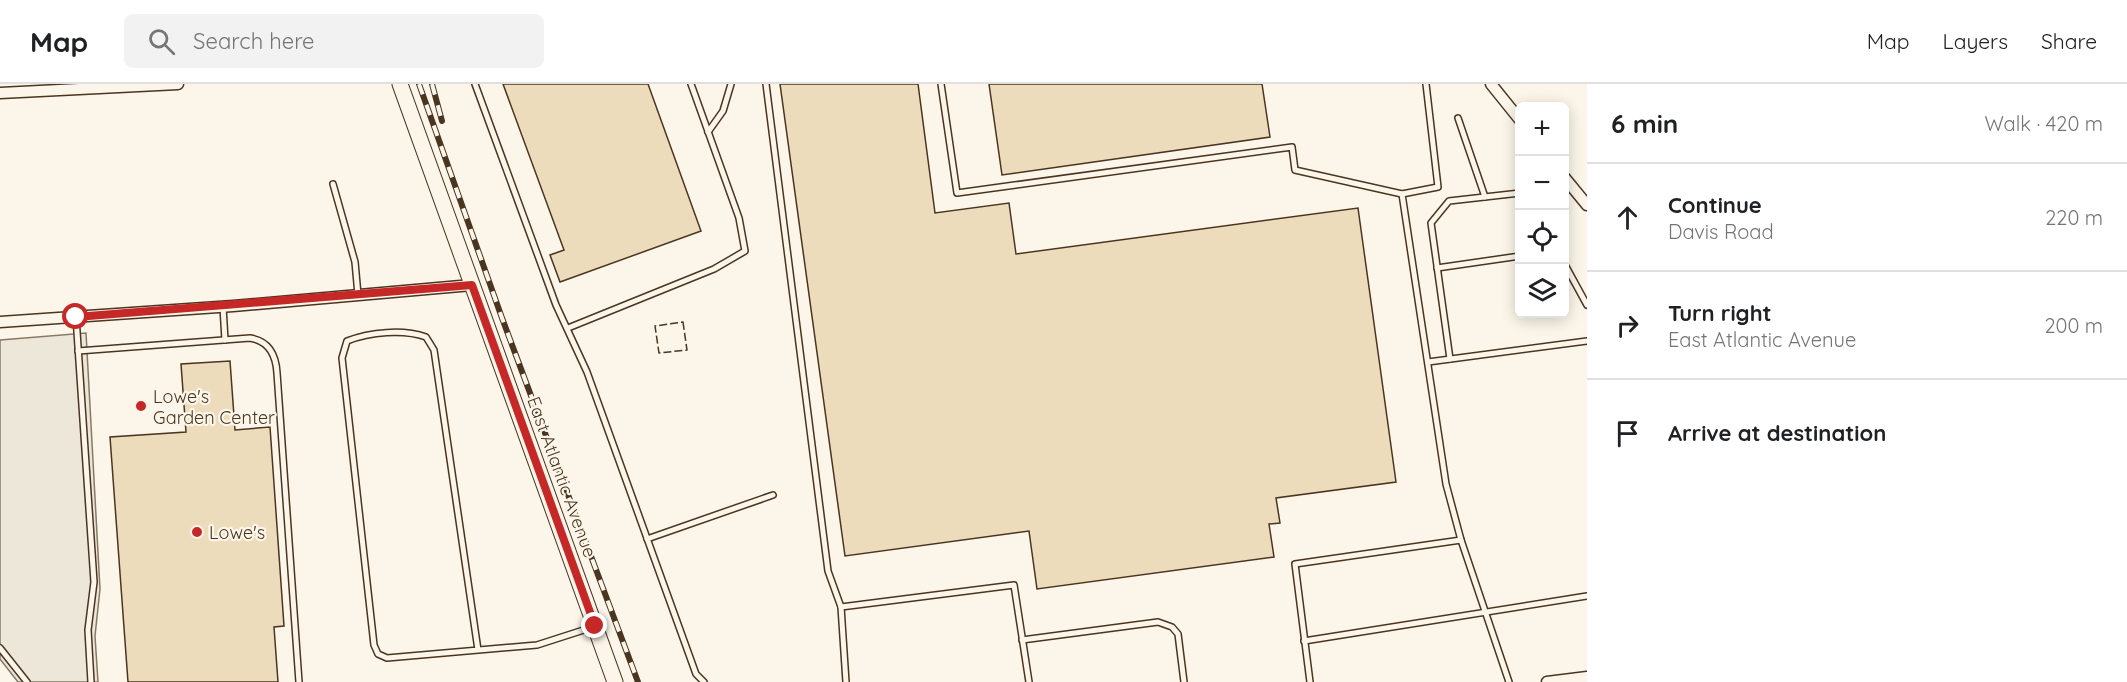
<!DOCTYPE html>
<html lang="en">
<head>
<meta charset="utf-8">
<style>
	:root { --surface:#fff; --page:#f2f2f2; --text:#202124; --muted:#757577; --line:#e0e0e0 }
	body { margin:0; font-family:Quicksand,sans-serif; background:var(--page); color:var(--text) }
	.controls { position:absolute; right:18px; top:18px; display:grid; overflow:hidden; border-radius:9px; box-shadow:0 3px 15px #0003 }
	.controls button { width:54px; height:54px; display:grid; place-items:center; padding:0; border:0; border-bottom:2px solid var(--line); background:var(--surface); color:var(--text); font:30px sans-serif }
	.stop { position:absolute; width:18px; height:18px; margin:-14px; border:4px solid #c62828; border-radius:50%; background:#fff }
	.stop.end { background:#c62828; border-color:#fff; box-shadow:0 2px 6px #0008 }
	.list { margin:0; padding:0; list-style:none }
	h2 { display:flex; justify-content:space-between; align-items:center; height:78px; margin:0; padding:0 24px; font-size:26px }
	h2 small { font-size:20px; font-weight:400; color:var(--muted) }
	.list li { display:grid; grid-template-columns:39px 1fr auto; gap:18px; align-items:center; box-sizing:border-box; height:108px; padding:0 24px; border-top:2px solid var(--line) }
	.list b { display:block; font-size:22px; white-space:nowrap }
	.list p { margin:0; font-size:20px; white-space:nowrap; color:var(--muted) }
	.list em { font-size:20px; font-style:normal; color:var(--muted) }
	.icon { flex:none; width:33px; height:33px; fill:none; stroke:currentColor; stroke-width:2; stroke-linecap:round; stroke-linejoin:round }
	.map { position:relative; flex:none; width:1587px; height:598px; overflow:hidden }
	header { display:flex; align-items:center; gap:36px; box-sizing:border-box; height:84px; padding:0 30px; background:var(--surface); border-bottom:2px solid var(--line) }
	header strong { font-size:28px }
	nav { display:flex; gap:33px; margin-inline-start:auto; font-size:21px }
	.search { width:420px; height:54px; background:var(--page); display:flex; align-items:center; gap:15px; box-sizing:border-box; padding:0 21px; border-radius:9px; color:var(--muted); font-size:22px }
	main { display:flex }
	aside { flex:1; background:var(--surface) }
	.map>svg:first-child { display:block }
</style>
</head>
<body>
<header>
<strong>Map</strong>
<div class="search"><svg class="icon" aria-label="search" viewBox="0 0 24 24"><circle cx="10" cy="10" r="6"/><path d="M15 15l6 6"/></svg>Search here</div>
<nav><a>Map</a><a>Layers</a><a>Share</a></nav>
</header>
<main>
<div class="map">
<svg width="1587" height="598" viewBox="0 0 1587 598">
	<rect width="100%" height="100%" fill="#fbf6e9"/>
	<path fill="#ede7d9" stroke="#887966" stroke-width="1.5" d="M86,249L100,505L95,552L98,598H18L0,575V256Z"/>
	<g fill="#ecdcbc" stroke="#4a3520" stroke-width="1.5">
		<path d="M503,0H648L701,147L560,198L550,171L564,166Z"/>
		<path d="M780,0H918L935,129L1009,119L1016,170L1358,124L1396,398L1276,414L1280,439L1269,440L1274,473L1037,505L1029,447L845,472Z"/>
		<path d="M989,0H1262L1270,53L1002,91Z"/>
		<path d="M230,277L235,346L270,343L284,542L274,543L278,598H128L110,353L186,348L181,280Z"/>
	</g>
	<g fill="none" stroke-linecap="round" stroke-linejoin="round">
		<g stroke="#4a3520" stroke-width="8">
			<g id="lane">
				<path d="M475,0L556,221L587,288L696,590L704,598"/>
				<path d="M766,0L828,487L841,523L1014,501L1029,598"/>
				<path d="M941,0L957,109L1292,63L1295,86L1402,110"/>
				<path d="M1426,0L1438,103L1402,110L1446,400L1461,456L1509,598"/>
				<path d="M1458,34L1485,113"/>
				<path d="M708,48L723,27L731,0"/>
				<path d="M333,100L355,178L358,211"/>
				<path d="M1564,179L1587,221"/>
				<path d="M1437,184L1520,172"/>
				<path d="M223,223L225,256"/>
				<path d="M76,233L94,498L88,546L91,598"/>
				<path d="M568,244L714,185L745,167L739,134L691,0"/>
				<path d="M78,267L250,254C269,257 276,271 277,289L299,598"/>
				<path d="M1450,275L1431,139L1449,117L1520,109"/>
				<path d="M1428,278L1587,257"/>
				<path d="M647,455L773,411"/>
				<path d="M841,523L846,598"/>
				<path d="M1022,556L1158,538L1172,543L1178,550L1184,598"/>
				<path d="M1304,557L1587,512"/>
				<path d="M0,564L27,598"/>
				<path d="M478,566L434,266L426,253C403,245 370,248 347,257L342,274L374,561L378,570L387,574L537,561L593,543"/>
				<path d="M1310,598L1295,480L1461,456"/>
			</g>
		</g>
		<g stroke="#4a3520" stroke-width="13">
			<g id="street">
				<path d="M1491,0L1520,36"/>
				<path d="M0,9L178,0"/>
				<path d="M1564,93L1587,121"/>
				<path d="M0,238L233,222L472,201"/>
				<path d="M1547,598L1587,593"/>
			</g>
		</g>
		<g stroke="#4a3520" stroke-width="17">
			<path id="secondary" d="M400,0L615,598"/>
		</g>
		<use href="#lane" stroke="#fbf6e9" stroke-width="5"/>
		<use href="#street" stroke="#fbf6e9" stroke-width="10"/>
		<use href="#secondary" stroke="#fbf6e9" stroke-width="15"/>
		<g stroke="#4a3520" stroke-width="6">
			<g id="rail">
				<path d="M419,0L502,234L638,598"/>
				<path d="M432,0L442,37"/>
			</g>
		</g>
		<use href="#rail" stroke="#fbf6e9" stroke-width="4" stroke-dasharray="11" stroke-linecap="butt"/>
		<path stroke="#4a3520" stroke-width="1.5" stroke-dasharray="8 3" stroke-linecap="butt" d="M683,238L687,266L659,269L655,242Z"/>
	</g>
	<g fill="none" stroke-linecap="round" stroke-linejoin="round">
		<path stroke="#c62828" stroke-width="8" d="M76,233L472,201L595,542"/>
	</g>
	<g fill="#c62828" stroke="#fbf6e9" stroke-width="2">
		<circle cx="141" cy="322" r="6"/>
		<circle cx="197" cy="448" r="6"/>
	</g>
	<g text-anchor="middle" dominant-baseline="central" stroke-width="4.5" stroke-linejoin="round" paint-order="stroke">
		<g font-size="18" fill="#4a3520" stroke="#fbf6e9" text-anchor="start">
			<text x="153" y="312">Lowe's<tspan x="153" dy="21">Garden Center</tspan></text>
			<text x="209" y="448">Lowe's</text>
		</g>
		<g font-size="18" fill="#4a3520" stroke="#fbf6e9">
			<text transform="translate(562 393) rotate(70)">East Atlantic Avenue</text>
		</g>
	</g>
</svg>
<div class="controls">
<button>+</button>
<button>−</button>
<button><svg class="icon" aria-label="locate" viewBox="0 0 24 24"><circle cx="12" cy="12" r="6"/><path d="M12 2v4M12 18v4M2 12h4M18 12h4"/></svg></button>
<button><svg class="icon" aria-label="layers" viewBox="0 0 24 24"><path d="M12 4l9 5-9 5-9-5zM3 14l9 5 9-5"/></svg></button>
</div>
<div class="stop" style="left:76px;top:233px"></div>
<div class="stop end" style="left:595px;top:542px"></div>
</div>
<aside>
<h2>6 min<small>Walk · 420 m</small></h2>
<ul class="list">
<li><svg class="icon" aria-label="ahead" viewBox="0 0 24 24"><path d="M12 20V5M6 11l6-6 6 6"/></svg><div><b>Continue</b><p>Davis Road</p></div><em>220 m</em></li>
<li><svg class="icon" aria-label="right" viewBox="0 0 24 24"><path d="M7 20v-9h11M14 6l5 5-5 5"/></svg><div><b>Turn right</b><p>East Atlantic Avenue</p></div><em>200 m</em></li>
<li><svg class="icon" aria-label="arrive" viewBox="0 0 24 24"><path d="M6 21V4h12l-3 4 3 4H6"/></svg><div><b>Arrive at destination</b></div></li>
</ul>
</aside>
</main>
</body>
</html>
